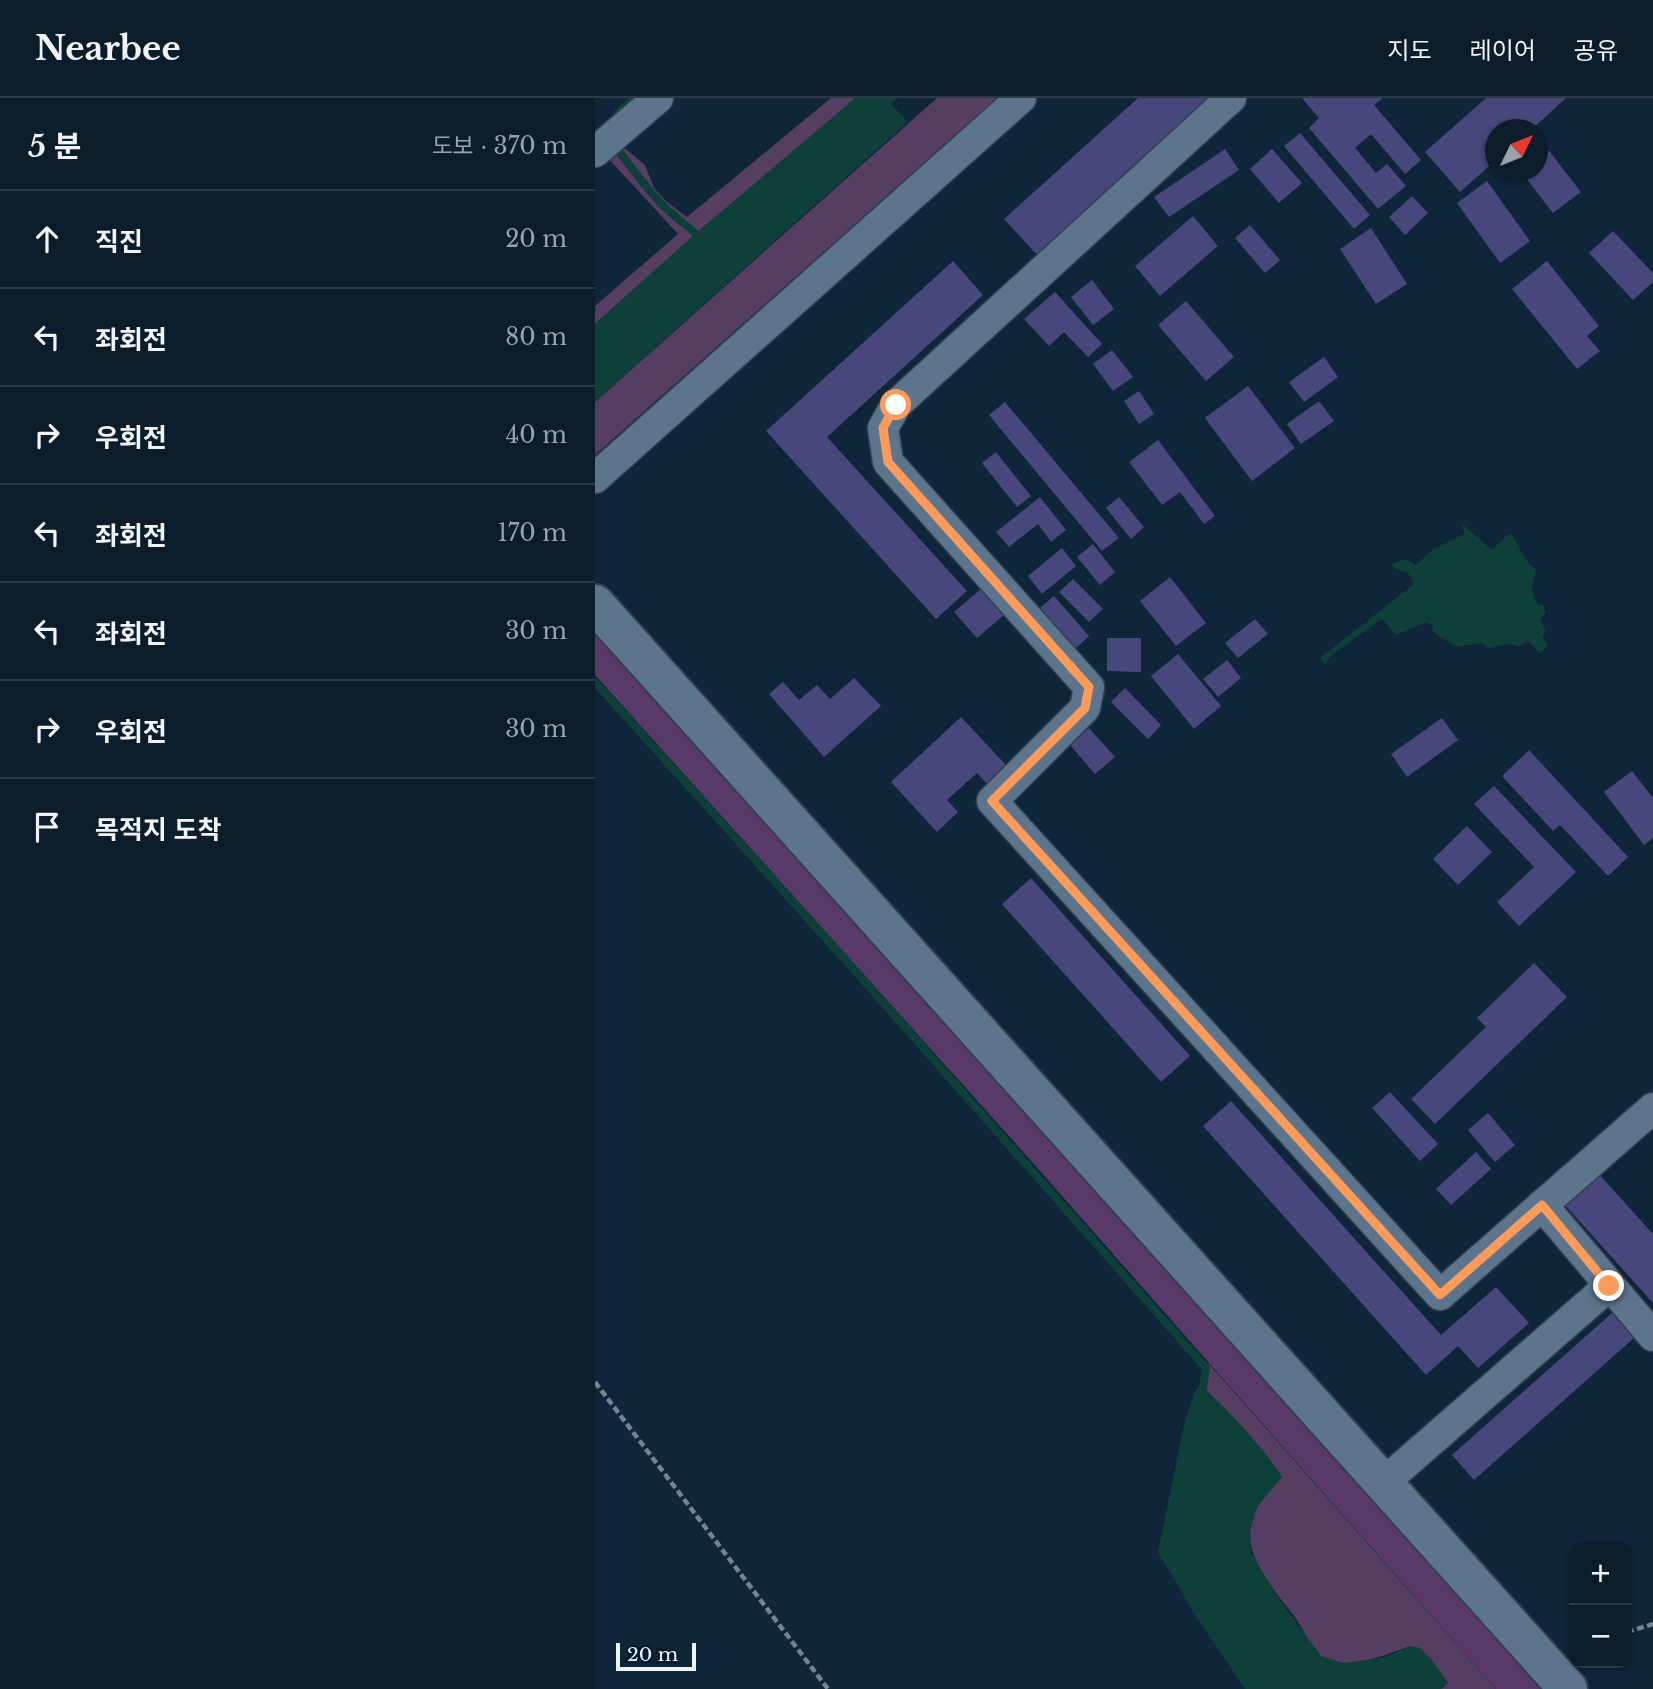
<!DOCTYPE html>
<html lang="ko">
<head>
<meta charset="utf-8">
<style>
	:root { --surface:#0b1c2b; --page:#192937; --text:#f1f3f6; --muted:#9aa1a9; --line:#2b3a47 }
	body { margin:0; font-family:"Libre Baskerville","Noto Sans KR",serif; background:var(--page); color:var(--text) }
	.controls { position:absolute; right:21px; bottom:21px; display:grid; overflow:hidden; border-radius:14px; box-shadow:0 2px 5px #0004 }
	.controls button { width:63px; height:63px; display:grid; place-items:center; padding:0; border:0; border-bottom:2px solid var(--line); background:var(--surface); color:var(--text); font:35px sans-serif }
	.compass { position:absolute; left:890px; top:21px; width:63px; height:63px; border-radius:50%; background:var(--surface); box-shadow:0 2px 5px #0004; rotate:47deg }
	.scale { position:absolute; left:21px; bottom:18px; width:80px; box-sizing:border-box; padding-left:7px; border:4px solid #ecf4fc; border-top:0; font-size:19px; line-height:24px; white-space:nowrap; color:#ecf4fc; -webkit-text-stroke:5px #061b2f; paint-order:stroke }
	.stop { position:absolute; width:21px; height:21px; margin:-16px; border:5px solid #ff9b5a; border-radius:50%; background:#fff }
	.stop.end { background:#ff9b5a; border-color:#fff; box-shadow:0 2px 7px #0008 }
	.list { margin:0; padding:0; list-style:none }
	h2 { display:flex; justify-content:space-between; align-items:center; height:91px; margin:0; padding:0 28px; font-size:30px }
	h2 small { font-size:23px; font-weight:400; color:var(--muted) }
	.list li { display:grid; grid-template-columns:46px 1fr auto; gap:21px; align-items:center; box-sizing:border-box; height:98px; padding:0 28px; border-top:2px solid var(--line) }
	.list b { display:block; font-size:26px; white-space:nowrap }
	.list em { font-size:23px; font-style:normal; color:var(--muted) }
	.icon { flex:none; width:38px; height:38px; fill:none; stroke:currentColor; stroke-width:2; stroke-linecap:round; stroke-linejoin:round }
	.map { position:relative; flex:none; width:1058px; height:1591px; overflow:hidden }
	header { display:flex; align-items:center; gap:42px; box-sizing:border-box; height:98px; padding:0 35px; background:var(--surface); border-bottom:2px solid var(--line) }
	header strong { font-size:33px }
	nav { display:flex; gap:38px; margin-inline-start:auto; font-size:24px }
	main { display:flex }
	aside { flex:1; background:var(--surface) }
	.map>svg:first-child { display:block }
</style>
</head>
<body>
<header>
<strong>Nearbee</strong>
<nav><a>지도</a><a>레이어</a><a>공유</a></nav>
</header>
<main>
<aside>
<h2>5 분<small>도보 · 370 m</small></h2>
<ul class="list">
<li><svg class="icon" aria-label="ahead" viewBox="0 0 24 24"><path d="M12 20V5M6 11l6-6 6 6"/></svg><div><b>직진</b></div><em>20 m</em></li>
<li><svg class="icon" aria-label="left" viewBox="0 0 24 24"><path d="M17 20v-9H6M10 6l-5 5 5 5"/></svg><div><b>좌회전</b></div><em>80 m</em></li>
<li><svg class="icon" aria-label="right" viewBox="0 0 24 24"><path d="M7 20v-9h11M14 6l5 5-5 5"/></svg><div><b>우회전</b></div><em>40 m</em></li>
<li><svg class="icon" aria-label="left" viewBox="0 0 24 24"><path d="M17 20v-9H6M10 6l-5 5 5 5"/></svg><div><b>좌회전</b></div><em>170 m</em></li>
<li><svg class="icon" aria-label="left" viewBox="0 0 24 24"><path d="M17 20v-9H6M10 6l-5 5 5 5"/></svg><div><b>좌회전</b></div><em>30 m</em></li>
<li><svg class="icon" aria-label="right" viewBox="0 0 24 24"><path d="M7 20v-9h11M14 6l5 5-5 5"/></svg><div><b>우회전</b></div><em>30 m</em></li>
<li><svg class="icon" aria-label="arrive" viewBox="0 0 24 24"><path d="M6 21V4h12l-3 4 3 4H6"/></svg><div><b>목적지 도착</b></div></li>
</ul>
</aside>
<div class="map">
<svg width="1058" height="1591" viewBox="0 0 1058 1591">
	<rect width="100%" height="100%" fill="#0f2539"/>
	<g fill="#563d62">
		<path d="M236,0H262L97,139L0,226V208L83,136L12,59L26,47L50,67L59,90L71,103L92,119Z"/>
		<path d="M342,0H402L0,357V304Z"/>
		<path d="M614,1266L901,1591H846L852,1585L815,1548C792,1556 750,1575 727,1559C718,1552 706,1528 699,1518C675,1486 639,1451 663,1408C669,1398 679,1388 687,1379C664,1346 638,1317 608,1290Z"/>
	</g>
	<path fill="#593968" d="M0,536L682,1292L945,1591H901L438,1065L0,577Z"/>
	<g fill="#0e3f38">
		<path d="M260,0H303L296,6L313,24L0,304V226L97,139Z"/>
		<path d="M867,426L897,452L912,437L916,436C925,448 928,463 941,471L937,492L943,507H948L951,514L945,521L951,534L947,539L953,548L945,555L932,542L924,549L915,546L893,550L887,545L861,549L838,534V528L832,524L801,537L787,521L737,557L730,566L725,560L819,486L813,475L799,470L796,466L811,461L821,467L836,453L869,436Z"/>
		<path d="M605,1286L630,1310L670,1355L687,1379L662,1409L655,1433L656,1455L682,1498L726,1558L748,1565L788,1560L815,1548L825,1550L836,1561L853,1585L846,1591H650L602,1520L563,1454L590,1322L599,1296Z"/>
	</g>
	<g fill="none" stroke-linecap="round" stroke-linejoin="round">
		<g stroke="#0e3f38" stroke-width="8">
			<path d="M23,15L39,0"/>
			<path d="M24,53C39,73 55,96 74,113C85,123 97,131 107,142"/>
			<path d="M0,584L263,876L611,1270L608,1290"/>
		</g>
	</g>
	<g fill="#47477c">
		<path d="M543,0H616L442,157L409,121Z"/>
		<path d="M707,0H788L779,7L826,62L810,76L776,36L760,50L781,75L792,66L811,88L783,111L714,30L724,20Z"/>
		<path d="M891,0H971L936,32H900V63L865,94L830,54Z"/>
		<path d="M705,35L775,117L759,131L689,48Z"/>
		<path d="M948,45L986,94L958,115L926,74H942V49Z"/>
		<path d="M630,51L644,72L574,119L559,99Z"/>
		<path d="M677,51L707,85L684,105L655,71Z"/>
		<path d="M892,83L935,143L905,165L862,105Z"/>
		<path d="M817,98L833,115L810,137L794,119Z"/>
		<path d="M598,118L623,148L565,198L540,168Z"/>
		<path d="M655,127L685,162L670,175L640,140Z"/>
		<path d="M776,130L812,186L781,206L745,151Z"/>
		<path d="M1018,133L1058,175V184L1038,202L994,155Z"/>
		<path d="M358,163L388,197L232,339L372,493L341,521L171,333Z"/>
		<path d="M952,163L1004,228L992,238L1005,253L982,271L917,191Z"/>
		<path d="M497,182L519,211L498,227L476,199Z"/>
		<path d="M460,194L507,246L493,259L469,234L454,248L429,221Z"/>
		<path d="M591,203L639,259L611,283L563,227Z"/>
		<path d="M517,252L538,279L518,293L498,266Z"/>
		<path d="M729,259L743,279L709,304L694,284Z"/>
		<path d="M653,288L700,350L657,383L610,320Z"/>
		<path d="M544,293L559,316L544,326L529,303Z"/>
		<path d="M724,303L739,323L706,346L692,326Z"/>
		<path d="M410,304L524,440L507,453L394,317Z"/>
		<path d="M563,342L620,418L609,426L585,394L567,407L534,364Z"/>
		<path d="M401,354L436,398L422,409L387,365Z"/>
		<path d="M445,399L471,432L456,444L443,426L414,449L401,434Z"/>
		<path d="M524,399L549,429L536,441L511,410Z"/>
		<path d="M498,446L520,474L505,487L482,459Z"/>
		<path d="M467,450L481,468L447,496L433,478Z"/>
		<path d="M575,479L611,525L581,548L545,503Z"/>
		<path d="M478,481L508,511L494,524L464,494Z"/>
		<path d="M393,485L416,511L382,540L359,514Z"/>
		<path d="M459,498L494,538L480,551L445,510Z"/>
		<path d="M660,521L673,536L643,560L630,545Z"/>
		<path d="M512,540H546V574L512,573Z"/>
		<path d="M583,556L626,608L599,631L556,578Z"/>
		<path d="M632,562L646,580L623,599L608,581Z"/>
		<path d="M259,580L286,608L229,659L174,596L188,584L204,602L222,587L235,601Z"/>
		<path d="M530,590L566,627L553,641L516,604Z"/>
		<path d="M366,619L412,668L393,687L382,675L352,702L363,714L342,734L296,684Z"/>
		<path d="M847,620L863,642L812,679L796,656Z"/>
		<path d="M494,630L520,659L500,676L475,647Z"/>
		<path d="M934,652L1033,759L1013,778L965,727L958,733L907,678Z"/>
		<path d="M1037,673L1058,700V740L1049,747L1009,694Z"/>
		<path d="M899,688L981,774L924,828L902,804L939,769L879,706Z"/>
		<path d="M872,728L897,754L863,787L838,761Z"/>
		<path d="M436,780L595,958L566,984L407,806Z"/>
		<path d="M939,865L972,899L840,1026L816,1001L891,929L882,920Z"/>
		<path d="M795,994L843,1046L825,1063L777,1010Z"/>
		<path d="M636,1003L846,1237L901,1189L934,1225L883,1270L863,1248L831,1277L608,1028Z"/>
		<path d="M893,1015L920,1047L900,1064L873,1032Z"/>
		<path d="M881,1054L896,1071L856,1107L841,1091Z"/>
		<path d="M1003,1075L1058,1136V1205L969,1106Z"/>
		<path d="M1017,1215L1039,1240L879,1382L857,1357Z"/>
	</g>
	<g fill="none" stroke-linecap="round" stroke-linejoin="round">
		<g stroke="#344050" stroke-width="33">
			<g id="street">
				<path d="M636,0L301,307L288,330L293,364L494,589L490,610L397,703L845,1197L1058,1010"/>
				<path d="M0,54L63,0"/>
				<path d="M0,380L426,0"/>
				<path d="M947,1107L1058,1238"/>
				<path d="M787,1386L1014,1188"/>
			</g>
		</g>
		<g stroke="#344050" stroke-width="42">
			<path id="secondary" d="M0,506L973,1591"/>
		</g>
		<g stroke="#748392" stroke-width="4.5" stroke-dasharray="7 3.5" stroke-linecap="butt">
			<path d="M0,1284L233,1591"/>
			<path d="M1032,1534L1058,1526"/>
		</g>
		<use href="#street" stroke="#5c758d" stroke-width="30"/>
		<use href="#secondary" stroke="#5c758d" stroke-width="38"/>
	</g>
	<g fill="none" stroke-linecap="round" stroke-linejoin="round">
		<path stroke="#ff9b5a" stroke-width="9" d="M301,307L288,330L293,364L494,589L490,610L397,703L845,1197L947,1107L1014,1188"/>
	</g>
</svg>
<div class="controls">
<button>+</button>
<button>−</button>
</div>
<svg class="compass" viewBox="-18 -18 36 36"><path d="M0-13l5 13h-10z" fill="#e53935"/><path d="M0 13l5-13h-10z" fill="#9aa1a9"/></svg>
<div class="scale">20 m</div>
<div class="stop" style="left:301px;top:307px"></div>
<div class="stop end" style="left:1014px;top:1188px"></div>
</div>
</main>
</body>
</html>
